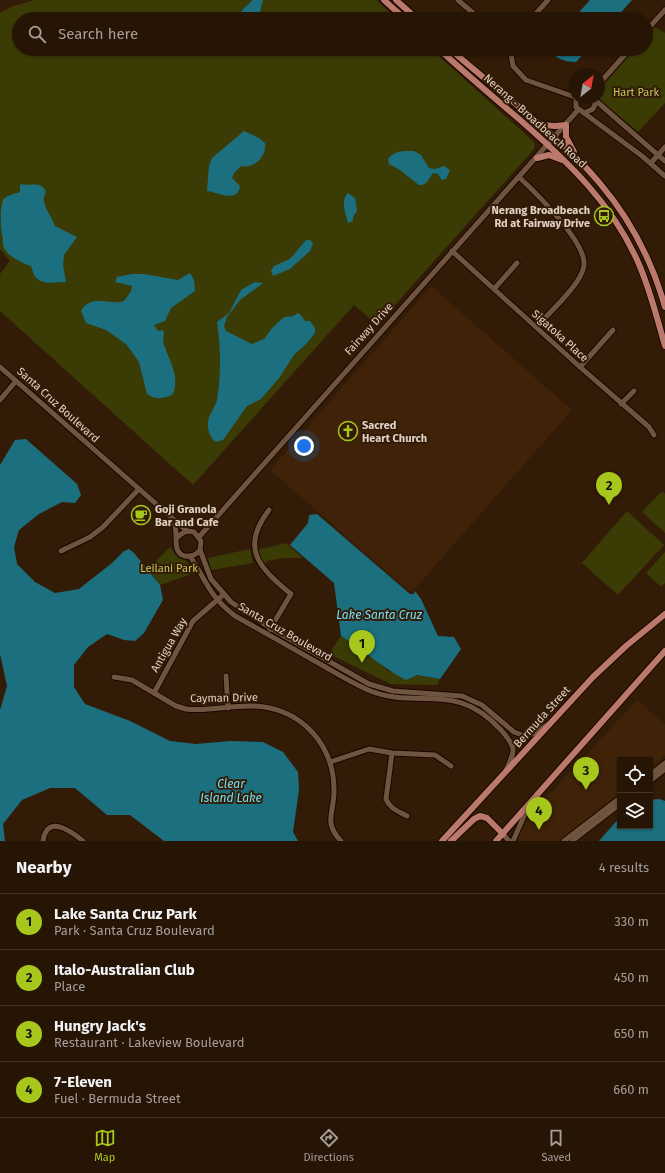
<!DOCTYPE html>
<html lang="en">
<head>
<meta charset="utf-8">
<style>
	:root { --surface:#261505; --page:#2e1e0f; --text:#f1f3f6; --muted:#a49f9a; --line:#423427; --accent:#a8c71c }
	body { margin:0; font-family:"Fira Sans",sans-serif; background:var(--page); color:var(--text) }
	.controls { position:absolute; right:12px; bottom:12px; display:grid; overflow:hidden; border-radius:0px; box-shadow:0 1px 3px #0004 }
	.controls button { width:36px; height:36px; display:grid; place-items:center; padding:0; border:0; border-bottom:1px solid var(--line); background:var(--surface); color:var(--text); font:20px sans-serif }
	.compass { position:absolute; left:569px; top:68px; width:36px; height:36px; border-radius:50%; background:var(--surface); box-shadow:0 1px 3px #0004; rotate:31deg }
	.you { position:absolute; left:304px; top:446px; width:14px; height:14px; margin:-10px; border:3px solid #fff; border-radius:50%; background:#1a73e8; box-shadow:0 0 0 6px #1a73e833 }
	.badge { display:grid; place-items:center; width:26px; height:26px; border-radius:50%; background:var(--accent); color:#111; font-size:13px; font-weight:700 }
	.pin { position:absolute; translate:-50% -33px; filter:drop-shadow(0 1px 2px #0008) }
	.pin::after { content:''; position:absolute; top:21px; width:14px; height:12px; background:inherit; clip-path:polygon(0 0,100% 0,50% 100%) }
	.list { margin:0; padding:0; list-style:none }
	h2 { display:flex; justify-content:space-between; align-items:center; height:52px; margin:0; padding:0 16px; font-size:17px }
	h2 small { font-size:13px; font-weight:400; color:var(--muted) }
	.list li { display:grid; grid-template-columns:26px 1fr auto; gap:12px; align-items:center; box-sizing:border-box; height:56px; padding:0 16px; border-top:1px solid var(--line) }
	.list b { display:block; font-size:15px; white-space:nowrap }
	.list p { margin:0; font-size:13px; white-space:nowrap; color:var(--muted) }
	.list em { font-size:13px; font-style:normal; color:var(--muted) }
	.icon { flex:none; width:22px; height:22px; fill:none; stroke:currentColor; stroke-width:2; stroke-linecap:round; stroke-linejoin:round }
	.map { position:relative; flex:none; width:665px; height:841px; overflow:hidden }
	.search { position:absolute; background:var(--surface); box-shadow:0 1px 3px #0004; left:12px; right:12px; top:12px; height:44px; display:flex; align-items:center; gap:10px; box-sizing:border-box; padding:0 14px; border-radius:22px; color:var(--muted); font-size:15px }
	.sheet { height:276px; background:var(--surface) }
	nav { display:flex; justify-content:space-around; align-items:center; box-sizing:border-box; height:56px; border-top:1px solid var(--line); background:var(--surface); font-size:11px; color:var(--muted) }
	nav a { display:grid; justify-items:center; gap:2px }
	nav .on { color:var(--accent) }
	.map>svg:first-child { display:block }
</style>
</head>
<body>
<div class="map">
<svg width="665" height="841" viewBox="0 0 665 841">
	<rect width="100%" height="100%" fill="#331c07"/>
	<g fill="#3f2207">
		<path d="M431,286L572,410L411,593L270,470Z"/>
		<path d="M637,700L665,724V755L661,760L650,770V760H620V795L559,841H517V838L523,823Z"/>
	</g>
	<g fill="#3b3b06">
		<path d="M34,0H376L397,19H19V49H431L535,143L534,149L377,325L354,305L193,485L0,311V274L10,261L0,249V13L11,7Z"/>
		<path d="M655,27L665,33V103L638,132L599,99V90L635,49H646V36Z"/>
		<path d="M662,491L665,494V533L642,512Z"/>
		<path d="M627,511L664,545L618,595L582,563Z"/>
		<path d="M286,543L303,558H283L267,561L264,567L258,550Z"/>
		<path d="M170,547L177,557L188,562L194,573L160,585L148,569Z"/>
		<path d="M250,549L253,563L211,570L208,558Z"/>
		<path d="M665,552V583L661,587L646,573Z"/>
		<path d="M341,636L364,650L388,671L440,679L437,685L391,684L329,654Z"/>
	</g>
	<g fill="#1c6f7e">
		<path d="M253,0H263L258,19H250L241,13L243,9Z"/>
		<path d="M590,0H632L615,19H573Z"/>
		<path d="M550,49H588L576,62C566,62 554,59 550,49Z"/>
		<path d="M244,131L259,138L265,143C267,156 254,169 241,166L234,173L232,178L240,186C238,204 217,192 207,191L209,166L212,158Z"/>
		<path d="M414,151L421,155L429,168L435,169L444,166L450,170L446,179L442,180L438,174L433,173C429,178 427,186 419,185L400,170L389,164L388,159C394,150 405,151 414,151Z"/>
		<path d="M22,184C31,187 41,180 46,192C39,204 51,214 55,226L77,237L64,255L63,265L66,282C56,282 41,286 34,275C33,272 32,269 31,266C20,262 0,254 3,238C0,229 0,208 3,200C7,195 14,194 20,192V185Z"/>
		<path d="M348,193L355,198L357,211L353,217V221L348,223C346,214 340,200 348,193Z"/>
		<path d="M306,240H310L313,243L310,251L290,269L273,276L271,271L274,266L290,259Z"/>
		<path d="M190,273L194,280L195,291L171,308L165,321L154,325L158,331L163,330C165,335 162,340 164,345C170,362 180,377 173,394C165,399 155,400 147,394L139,362L126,344L106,330L86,323L81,311C91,293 111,306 124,301L131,291L132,286L115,282L117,277L132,274H144L178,280Z"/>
		<path d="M255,282L263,283L240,300L227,317L224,326L226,331L252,344L264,339L272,328L284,317L294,316L297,313L300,314L305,321H310L315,328V333L307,343L294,355L279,378L261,399L247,406L223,440L216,442C211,439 207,430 208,423C208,415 215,408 217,400C221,375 221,348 217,322L229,313L241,290Z"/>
		<path d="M26,439L77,484L81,495L75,503L62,502L39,514L19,530L14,547L17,564L35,582L55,593L79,589L112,563L124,551L129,549L134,553L160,585L163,600L144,633L135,641L124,640L107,634L88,647L74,665V687L85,704L130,721L170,741L196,744L230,741L263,742L283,752L298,772L299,790L293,832L298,841H164L130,815H107L75,788H50L22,800L3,824L5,841H0V710L7,686L0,654V465L15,440Z"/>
		<path d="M317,514L410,594H414L415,591L421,599L438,636L454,637L461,649L440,679L417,675L406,680C382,668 364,650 341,636L334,583L290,545L308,523L309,515Z"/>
		<path d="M659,799L665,801V841H599L620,817V826H650V800Z"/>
	</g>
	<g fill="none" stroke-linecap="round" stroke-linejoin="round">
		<g stroke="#1a0600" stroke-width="7">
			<g id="minor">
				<path d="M458,0L480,19"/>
				<path d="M531,19L548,0"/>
				<path d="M646,31L665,10"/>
				<path d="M510,49L513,66L526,80L575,97"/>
				<path d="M599,84L630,49"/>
				<path d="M576,98V107L584,113L593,109L595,104V99"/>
				<path d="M595,100L665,161"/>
				<path d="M584,113L642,156L665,176"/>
				<path d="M651,163L665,147"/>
				<path d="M519,177C536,193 585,241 584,264C584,282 548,314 536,327"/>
				<path d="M452,251L580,367L649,427L654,435"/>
				<path d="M494,289L517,263"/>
				<path d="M0,367L187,531"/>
				<path d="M580,367L613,330"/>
				<path d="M0,400L16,381"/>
				<path d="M621,404L634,391"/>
				<path d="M269,510C239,549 260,568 291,594L270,629"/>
				<path d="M174,522C179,533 171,553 185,556C191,557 196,555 200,550L201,541L194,532C187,530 182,532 177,538"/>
				<path d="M199,537L578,110"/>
				<path d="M200,550L211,579L231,602L270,628L369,684L393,691L462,696L482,705L514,732L522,735L533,734L547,725"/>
				<path d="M61,551L90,537L103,527L138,490"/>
				<path d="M190,556C207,582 209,596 235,616C264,632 292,648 320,664C336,673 352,683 368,690C419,711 454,679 501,730C516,747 516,750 506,770"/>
				<path d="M226,676L228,708"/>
				<path d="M114,677L132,680L176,706L186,709C208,712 230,705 253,706C302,708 335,745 334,793C333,815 324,823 341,841"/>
				<path d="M154,693L193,621L223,595"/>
				<path d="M392,753L386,799C390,809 398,811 407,816"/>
				<path d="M330,762L369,749L392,753L435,755L451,766"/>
				<path d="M650,775L665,763"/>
				<path d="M650,781L665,769"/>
				<path d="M503,834L509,841"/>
				<path d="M43,841C47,813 72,832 83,841"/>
				<path d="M513,841L528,807"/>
				<path d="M564,841L620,798"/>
				<path d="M572,841L620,804"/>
			</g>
		</g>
		<g stroke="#1a0600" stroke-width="8">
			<g id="major">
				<path d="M384,0L405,19"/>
				<path d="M396,0L417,19"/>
				<path d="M439,49C465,73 492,96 519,119C567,161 612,203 638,262C650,289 657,318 665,346"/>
				<path d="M450,49C543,131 629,178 665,307"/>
				<path d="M542,125L555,126L566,125V137L574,152"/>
				<path d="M537,158L549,155L562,160"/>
				<path d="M442,841L593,677L626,646L665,614"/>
				<path d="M451,841L474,819L480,816L487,818L503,834"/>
				<path d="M496,841L665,651"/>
			</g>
		</g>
		<use href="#minor" stroke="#6f553f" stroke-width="5"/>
		<use href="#major" stroke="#ba796a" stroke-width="6"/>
	</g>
	<defs>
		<g id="bus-ring" transform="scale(1)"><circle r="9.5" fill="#331c07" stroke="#a8c71c" stroke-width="1.5"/><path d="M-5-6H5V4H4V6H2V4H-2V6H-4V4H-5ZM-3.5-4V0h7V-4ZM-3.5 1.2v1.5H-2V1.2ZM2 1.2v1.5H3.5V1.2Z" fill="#a8c71c"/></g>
		<g id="church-ring" transform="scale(1)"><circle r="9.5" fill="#331c07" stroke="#a8c71c" stroke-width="1.5"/><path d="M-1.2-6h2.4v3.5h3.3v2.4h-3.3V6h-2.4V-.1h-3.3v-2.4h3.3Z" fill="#a8c71c"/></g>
		<g id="cafe-ring" transform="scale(1)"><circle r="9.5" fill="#331c07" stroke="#a8c71c" stroke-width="1.5"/><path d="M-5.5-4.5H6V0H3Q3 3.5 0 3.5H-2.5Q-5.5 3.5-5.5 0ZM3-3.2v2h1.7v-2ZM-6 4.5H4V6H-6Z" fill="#a8c71c"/></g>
	</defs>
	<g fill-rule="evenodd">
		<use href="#bus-ring" x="604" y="216"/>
		<use href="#church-ring" x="348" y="431"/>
		<use href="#cafe-ring" x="141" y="515"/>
	</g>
	<g text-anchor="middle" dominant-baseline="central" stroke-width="4" stroke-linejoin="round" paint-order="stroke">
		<g font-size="11" fill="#c5c75e" stroke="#331c07">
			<text x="636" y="92">Hart Park</text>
			<text x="169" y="568">Leilani Park</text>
		</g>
		<g font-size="11" fill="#e1d1c5" stroke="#331c07">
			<text transform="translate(535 121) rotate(42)">Nerang - Broadbeach Road</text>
			<text transform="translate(369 329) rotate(-48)">Fairway Drive</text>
			<text transform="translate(560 336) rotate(42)">Sigatoka Place</text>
			<text transform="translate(58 405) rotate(42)">Santa Cruz Boulevard</text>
			<text transform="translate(285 632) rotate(30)">Santa Cruz Boulevard</text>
			<text transform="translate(169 645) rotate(-60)">Antigua Way</text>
			<text transform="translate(224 698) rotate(-1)">Cayman Drive</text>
			<text transform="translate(542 717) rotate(-48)">Bermuda Street</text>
		</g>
		<g font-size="11" font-weight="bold" fill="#e1d1c5" stroke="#331c07" text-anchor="start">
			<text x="590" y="210" text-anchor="end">Nerang Broadbeach<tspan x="590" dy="13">Rd at Fairway Drive</tspan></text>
			<text x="362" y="425">Sacred<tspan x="362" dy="13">Heart Church</tspan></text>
			<text x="155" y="509">Goji Granola<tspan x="155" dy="13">Bar and Cafe</tspan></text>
		</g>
		<g font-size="12" font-style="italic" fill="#75e0f6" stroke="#331c07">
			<text x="379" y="615">Lake Santa Cruz</text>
			<text x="231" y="784">Clear<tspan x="231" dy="14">Island Lake</tspan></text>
		</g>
	</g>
</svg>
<div class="controls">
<button><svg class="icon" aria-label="locate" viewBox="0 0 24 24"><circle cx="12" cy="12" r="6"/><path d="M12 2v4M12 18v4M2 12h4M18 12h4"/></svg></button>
<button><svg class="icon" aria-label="layers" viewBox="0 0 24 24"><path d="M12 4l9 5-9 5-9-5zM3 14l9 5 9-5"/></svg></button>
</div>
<svg class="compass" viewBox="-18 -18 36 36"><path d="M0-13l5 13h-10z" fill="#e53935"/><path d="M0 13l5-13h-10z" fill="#a49f9a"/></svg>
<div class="you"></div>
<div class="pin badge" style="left:362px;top:663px">1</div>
<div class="pin badge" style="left:609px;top:505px">2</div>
<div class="pin badge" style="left:586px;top:790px">3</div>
<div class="pin badge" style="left:539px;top:830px">4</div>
<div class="search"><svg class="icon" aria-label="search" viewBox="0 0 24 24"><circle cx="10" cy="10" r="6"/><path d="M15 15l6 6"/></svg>Search here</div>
</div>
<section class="sheet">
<h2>Nearby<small>4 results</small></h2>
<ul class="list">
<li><span class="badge">1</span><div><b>Lake Santa Cruz Park</b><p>Park · Santa Cruz Boulevard</p></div><em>330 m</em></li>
<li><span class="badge">2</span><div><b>Italo-Australian Club</b><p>Place</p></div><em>450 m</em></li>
<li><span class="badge">3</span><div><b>Hungry Jack's</b><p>Restaurant · Lakeview Boulevard</p></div><em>650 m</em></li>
<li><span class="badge">4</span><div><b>7-Eleven</b><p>Fuel · Bermuda Street</p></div><em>660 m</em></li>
</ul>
</section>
<nav>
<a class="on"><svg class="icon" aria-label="map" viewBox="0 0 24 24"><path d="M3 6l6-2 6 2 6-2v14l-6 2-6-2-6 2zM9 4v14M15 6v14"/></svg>Map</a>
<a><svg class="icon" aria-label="directions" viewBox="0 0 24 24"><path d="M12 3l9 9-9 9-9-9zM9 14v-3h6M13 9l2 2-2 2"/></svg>Directions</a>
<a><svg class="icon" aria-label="saved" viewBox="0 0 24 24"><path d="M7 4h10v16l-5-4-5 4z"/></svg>Saved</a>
</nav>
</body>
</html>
